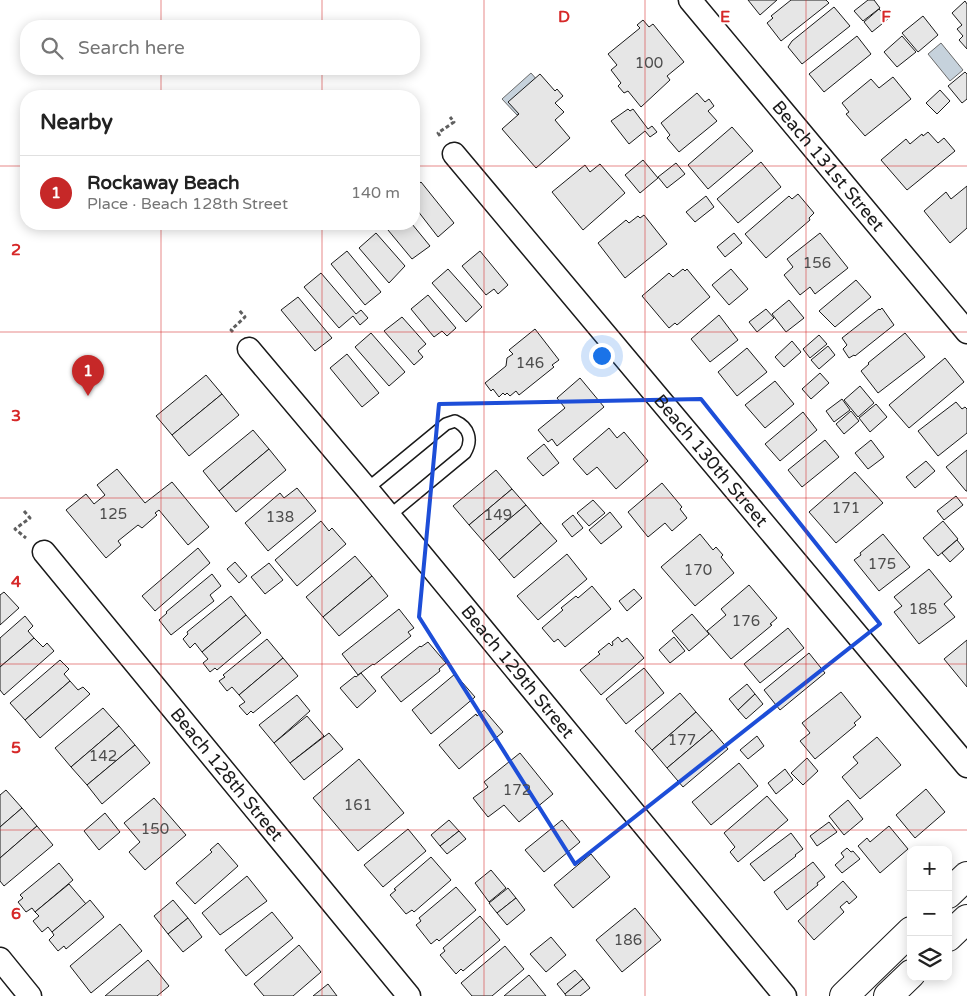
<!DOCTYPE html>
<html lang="en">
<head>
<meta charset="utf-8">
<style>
	:root { --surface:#fff; --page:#f6f6f6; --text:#222; --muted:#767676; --line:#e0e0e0; --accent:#c62828 }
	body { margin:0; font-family:"Varela Round",sans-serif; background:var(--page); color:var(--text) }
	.controls { position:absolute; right:15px; bottom:15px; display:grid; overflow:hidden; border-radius:10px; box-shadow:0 2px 12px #0003 }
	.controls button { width:45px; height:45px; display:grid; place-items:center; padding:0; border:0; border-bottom:1px solid var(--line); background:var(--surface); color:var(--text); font:25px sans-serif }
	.you { position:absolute; left:601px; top:355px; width:18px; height:18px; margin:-12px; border:4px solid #fff; border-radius:50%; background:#1a73e8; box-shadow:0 0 0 8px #1a73e833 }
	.badge { display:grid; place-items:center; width:32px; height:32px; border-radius:50%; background:var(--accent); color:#fff; font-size:16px; font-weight:700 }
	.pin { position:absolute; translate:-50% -41px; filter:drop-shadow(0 1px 2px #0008) }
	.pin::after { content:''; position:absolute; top:26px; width:18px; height:15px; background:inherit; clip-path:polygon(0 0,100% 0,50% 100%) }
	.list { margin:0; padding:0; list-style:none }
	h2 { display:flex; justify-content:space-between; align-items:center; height:65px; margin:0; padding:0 20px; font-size:21px }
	h2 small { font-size:16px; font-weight:400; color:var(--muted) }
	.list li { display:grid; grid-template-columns:32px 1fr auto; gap:15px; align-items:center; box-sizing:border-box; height:75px; padding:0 20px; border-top:1px solid var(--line) }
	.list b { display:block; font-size:19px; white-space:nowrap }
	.list p { margin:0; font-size:16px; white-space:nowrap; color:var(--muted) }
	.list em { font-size:16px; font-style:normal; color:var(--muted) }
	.icon { flex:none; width:28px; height:28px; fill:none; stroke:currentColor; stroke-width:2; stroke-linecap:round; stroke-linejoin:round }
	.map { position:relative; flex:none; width:967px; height:996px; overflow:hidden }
	.search { position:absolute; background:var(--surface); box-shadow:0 2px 12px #0003; left:20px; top:20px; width:400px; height:55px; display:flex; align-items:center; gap:12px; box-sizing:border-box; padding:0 18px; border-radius:20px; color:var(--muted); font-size:19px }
	.panel { position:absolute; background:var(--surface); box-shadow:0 2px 12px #0003; left:20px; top:90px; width:400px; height:140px; border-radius:20px }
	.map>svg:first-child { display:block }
</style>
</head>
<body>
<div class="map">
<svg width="967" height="996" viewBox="0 0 967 996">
	<rect width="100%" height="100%" fill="#fff"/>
	<g fill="#c6d2dc" stroke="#6a6a6a">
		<path d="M941,43L963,70L950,81L928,54Z"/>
		<path d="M531,73L545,89L517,115L502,99Z"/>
	</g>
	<g fill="#e6e6e6" stroke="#1a1a1a">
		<path d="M748,0H777L760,15Z"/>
		<path d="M791,0H826L829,3L781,41L767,23L773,18L771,16Z"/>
		<path d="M868,0H874L880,8L863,21L854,11Z"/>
		<path d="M965,1L967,4V49L959,40L963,36L957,29L962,25L952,13Z"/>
		<path d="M834,7L850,26L802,64L788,47L792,41Z"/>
		<path d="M879,9L888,19L872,32L864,22Z"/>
		<path d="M923,16L938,35L918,52L902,33Z"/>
		<path d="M643,20L649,27L653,24L684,62L667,76L670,80L641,107L628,91L624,93L618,86L621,83L611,70L617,65L608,54L640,28L637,25Z"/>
		<path d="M857,36L871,54L824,92L809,74Z"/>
		<path d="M902,36L916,52L897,67L884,52Z"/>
		<path d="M965,72L967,74V99L962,103L948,86Z"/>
		<path d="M540,74L555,91L557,89L563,96L555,103L564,112L555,120L570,138L536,168L502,129L519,114L508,102Z"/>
		<path d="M893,77L911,99L865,136L846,114L849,112L842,103L871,79L879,88Z"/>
		<path d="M940,90L950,101L937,114L926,103Z"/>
		<path d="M697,93L705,102L709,99L714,106L708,111L717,121L679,152L667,138L670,135L661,123Z"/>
		<path d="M628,109L630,111L633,109L648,129L652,126L657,132L650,137L645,131L629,144L611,121Z"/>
		<path d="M732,127L753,151L708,189L688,165Z"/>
		<path d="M928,132L938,143L944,138L955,151L907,190L881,160L906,139L910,144L922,134L923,136Z"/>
		<path d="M643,160L658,178L640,193L625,175Z"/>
		<path d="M761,162L781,187L738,223L717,199Z"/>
		<path d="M676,163L685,174L667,188L658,177Z"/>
		<path d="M600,164L625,193L583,230L552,192L585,165L590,172Z"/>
		<path d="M421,182L454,223L438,237L414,206V188Z"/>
		<path d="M967,186V228L950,243L924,211L946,192L951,199Z"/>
		<path d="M798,194L814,213L809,218L810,220L766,258L745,234L789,196L792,199Z"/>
		<path d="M706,196L714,207L695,222L686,212Z"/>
		<path d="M644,215L667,244L625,278L598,243L626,220L629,223L638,216L640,218Z"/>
		<path d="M383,224H412L430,246L412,259Z"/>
		<path d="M376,233L405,266L389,283L359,248Z"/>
		<path d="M734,233L742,243L725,257L717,247Z"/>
		<path d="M820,233L848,268L815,294L810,287L800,295L784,275L793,267L787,259Z"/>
		<path d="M347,251L381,292L365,305L331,264Z"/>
		<path d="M480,251L508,285L498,294L494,289L486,295L462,266Z"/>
		<path d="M448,269L482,307L466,322L432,283Z"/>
		<path d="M683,269L685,271L687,269L710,297L677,325L675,323L669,328L642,296L669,273L673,277Z"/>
		<path d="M731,269L748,289L729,305L712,285Z"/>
		<path d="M321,273L356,314L361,310L368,318L360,325L353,316L339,328L304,287Z"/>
		<path d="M856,280L871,297L835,327L819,311Z"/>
		<path d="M428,295L456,328L447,336L442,331L434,337L411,309Z"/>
		<path d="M298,297L332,338L315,351L281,310Z"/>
		<path d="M789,300L804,318L786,332L772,314Z"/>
		<path d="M882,308L894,325L855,356L854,355L849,358L843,349L847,345L842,338L879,309L880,310Z"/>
		<path d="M766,309L774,318L757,332L749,322Z"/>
		<path d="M719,315L738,340L710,362L691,339Z"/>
		<path d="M402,317L426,344L418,351L423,357L414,365L384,331Z"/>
		<path d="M535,329L559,360L552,365L554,367L519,395L516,391L510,396L507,393L505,395L503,393L499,397L493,389L491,391L485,383L506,366L507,358L513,354L509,350Z"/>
		<path d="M371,333L405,372L389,386L355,347Z"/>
		<path d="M905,333L925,357L878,393L861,371L869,364L868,363Z"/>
		<path d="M819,335L827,344L810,358L803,349Z"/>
		<path d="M792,341L801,352L784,367L775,357Z"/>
		<path d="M828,346L835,355L819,369L811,360Z"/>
		<path d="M747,348L767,372L737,396L718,372Z"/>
		<path d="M347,354L379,393L362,407L330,368Z"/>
		<path d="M945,358L964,382L909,428L889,405Z"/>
		<path d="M820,373L829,383L811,399L802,389Z"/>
		<path d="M206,375L222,394L172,435L156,416Z"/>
		<path d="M580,378L604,407L557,446L552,439L548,442L538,430L565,408L557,398Z"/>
		<path d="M775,381L794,404L765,428L745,405Z"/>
		<path d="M860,386L874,403L858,417L844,400Z"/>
		<path d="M222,394L239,415L189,456L172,435Z"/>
		<path d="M842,399L850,410L834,422L826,411Z"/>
		<path d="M956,402L962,409L965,407L967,409V433L938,456L918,431Z"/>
		<path d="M876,404L887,417L870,432L859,418Z"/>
		<path d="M851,411L859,421L844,434L836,424Z"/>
		<path d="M803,412L817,430L780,461L765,444Z"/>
		<path d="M609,428L617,438L624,432L648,461L616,489L597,467L587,475L573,459Z"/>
		<path d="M253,430L269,449L219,491L203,471Z"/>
		<path d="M825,440L839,457L802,487L788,470Z"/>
		<path d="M871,440L884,457L868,469L855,453Z"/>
		<path d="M544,444L559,463L543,476L527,458Z"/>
		<path d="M269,449L286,470L236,512L219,491Z"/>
		<path d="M967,450V491H966L946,467Z"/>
		<path d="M926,461L935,471L915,488L906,477Z"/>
		<path d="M117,469L145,503L172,482L209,527L188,545L159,510L155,513L157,515L142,528L138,525L118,541L121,545L106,558L66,510L86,494L94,504L105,495L97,485Z"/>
		<path d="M496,470L512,489L469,525L453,506Z"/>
		<path d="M855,472L883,503L836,543L809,512Z"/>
		<path d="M662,483L682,507L680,509L687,518L672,531L665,523L648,537L628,512Z"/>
		<path d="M297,488L316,511L268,551L245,523L280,493L284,498Z"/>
		<path d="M512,489L526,505L483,541L469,525Z"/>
		<path d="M956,496L963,505L944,520L937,511Z"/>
		<path d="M593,500L605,513L589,526L577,513Z"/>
		<path d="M526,505L541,523L499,560L483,541Z"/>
		<path d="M610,512L622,527L601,544L589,530Z"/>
		<path d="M573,515L583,528L572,537L562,524Z"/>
		<path d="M321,521L329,531L332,528L346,544L297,586L275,560Z"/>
		<path d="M943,521L958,539L938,556L923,538Z"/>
		<path d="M541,523L557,541L514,578L499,560Z"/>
		<path d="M700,534L713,550L716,547L723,555L721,557L734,573L695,606L661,567Z"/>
		<path d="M883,534L910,567L879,591L854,560L861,555L860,553Z"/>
		<path d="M957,540L964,549L950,562L942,553Z"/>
		<path d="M198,548L210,563L155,611L142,596Z"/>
		<path d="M567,554L587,579L538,620L517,596Z"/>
		<path d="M355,556L372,576L323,617L306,597Z"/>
		<path d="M235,562L247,576L239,583L227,569Z"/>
		<path d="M269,563L283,580L265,594L251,577Z"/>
		<path d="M929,569L952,597L944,604L955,617L919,644L894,612L902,606L894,597Z"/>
		<path d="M212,574L221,586L210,595L214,601L171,635L159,620L167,613L166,612Z"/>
		<path d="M372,576L388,596L339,636L323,617Z"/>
		<path d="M749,585L777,618L770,624L772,625L731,659L707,631L726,615L721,609Z"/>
		<path d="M592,586L611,609L565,647L558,639L554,642L542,628L563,610L561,608L576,596L578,598Z"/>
		<path d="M634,589L642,598L627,611L619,601Z"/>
		<path d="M4,592L19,608L0,625V595Z"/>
		<path d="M231,596L246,615L202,652L195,643L190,648L183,639L188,634L187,632Z"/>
		<path d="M399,609L414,628L408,632L411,636L374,665L373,664L358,675L342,654Z"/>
		<path d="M692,614L709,634L689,651L672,631Z"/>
		<path d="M246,615L261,633L217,670L215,668L210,672L203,663L208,659L202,652Z"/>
		<path d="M25,616L33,626L28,631L34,638L0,667V638Z"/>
		<path d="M788,628L804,648L760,683L744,664Z"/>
		<path d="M618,637L622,642L627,638L644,658L601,695L580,670L600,654L598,652L609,643L612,646L613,644L612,642Z"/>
		<path d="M674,637L685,651L670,663L659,650Z"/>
		<path d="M34,638L43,647L47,643L54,651L4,695L0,690V667Z"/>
		<path d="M267,639L283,658L239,695L232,687L227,691L219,681L225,677L223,675Z"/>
		<path d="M967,640V687L944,659Z"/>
		<path d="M428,642L446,663L439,669L440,671L401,702L381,677L420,646L421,647Z"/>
		<path d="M809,653L825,673L780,710L764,690Z"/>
		<path d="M283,658L298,676L253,713L251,711L247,715L239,706L245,702L239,695Z"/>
		<path d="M60,660L69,669L64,674L70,681L25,720L10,703Z"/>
		<path d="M644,668L664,693L626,724L606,699Z"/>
		<path d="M361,673L376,691L357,708L340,688L355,676L356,677Z"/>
		<path d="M455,674L475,697L431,734L412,710Z"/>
		<path d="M70,681L78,690L83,687L90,694L40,738L25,720Z"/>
		<path d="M747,684L755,694L738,710L729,699Z"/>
		<path d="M841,692L861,717L854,723L856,725L815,759L800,741L810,733L802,723Z"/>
		<path d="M680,693L696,712L652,750L635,731Z"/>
		<path d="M755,694L763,704L746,719L738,710Z"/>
		<path d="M297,695L310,711L274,743L259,725Z"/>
		<path d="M103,708L119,726L71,767L55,748Z"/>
		<path d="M484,710L503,732L459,769L439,745L476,714L477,716Z"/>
		<path d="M696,712L712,730L667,768L652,750Z"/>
		<path d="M307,716L324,736L290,763L274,743Z"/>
		<path d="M119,726L135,745L87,785L71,767Z"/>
		<path d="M712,730L728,749L683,787L667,768Z"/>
		<path d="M329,733L343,749L304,780L290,763Z"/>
		<path d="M757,736L764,746L748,759L740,750Z"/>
		<path d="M877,737L901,765L860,799L842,777L858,763L853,757Z"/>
		<path d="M135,745L150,763L102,804L87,785Z"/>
		<path d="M520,753L553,794L519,822L504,805L488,817L473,798L488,787L484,782Z"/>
		<path d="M807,758L818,771L803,785L791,773Z"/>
		<path d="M359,759L404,813L358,851L313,798Z"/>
		<path d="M739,763L758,786L711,825L692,802Z"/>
		<path d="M785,769L793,780L776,794L768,783Z"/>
		<path d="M926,789L945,812L915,838L896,815Z"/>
		<path d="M6,790L22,808L0,827V795Z"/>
		<path d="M767,796L788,820L738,862L730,852L735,847L724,833Z"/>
		<path d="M154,798L186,835L145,870L129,852L140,842L124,823Z"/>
		<path d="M848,800L863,819L844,835L829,816Z"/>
		<path d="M22,808L37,826L0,858V827Z"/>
		<path d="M105,813L120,832L99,850L84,831Z"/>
		<path d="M449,820L459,831L440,846L431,835Z"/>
		<path d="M562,820L580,842L544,872L525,850Z"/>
		<path d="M829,822L837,832L817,846L810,836Z"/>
		<path d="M37,826L53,845L4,886L0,881V858Z"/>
		<path d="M889,826L908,849L880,873L858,846L867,838L870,842Z"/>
		<path d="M408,829L426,851L383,887L364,865Z"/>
		<path d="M459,831L466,839L447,854L440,846Z"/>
		<path d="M791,833L803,849L795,855L796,856L764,881L750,864Z"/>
		<path d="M218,843L238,866L195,904L176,883L212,852L210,850Z"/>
		<path d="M847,848L851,852L853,851L860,859L842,873L835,865L844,857L841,853Z"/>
		<path d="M591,854L610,877L573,908L554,885Z"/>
		<path d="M431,857L451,880L414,912L412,910L406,914L390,895L396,890L394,889Z"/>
		<path d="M813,862L825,877L817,883L818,885L787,910L774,892Z"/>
		<path d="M59,863L73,880L35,912L32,908L26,912L18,902L23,898L20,895Z"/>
		<path d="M491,870L506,888L489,902L475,883Z"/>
		<path d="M247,876L267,901L220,935L202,913Z"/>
		<path d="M843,881L857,897L849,904L847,901L840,907L844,912L814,940L798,921Z"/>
		<path d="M69,884L86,904L52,932L48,927L42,932L33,921L39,916L35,912Z"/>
		<path d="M456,887L476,910L439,941L437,939L431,944L416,925L421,921L419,918Z"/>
		<path d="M508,888L516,898L497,913L489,903Z"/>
		<path d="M516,898L525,910L507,925L497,913Z"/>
		<path d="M90,900L104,917L66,949L64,946L58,951L49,940L54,935L52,932Z"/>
		<path d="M173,900L188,918L168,934L154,916Z"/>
		<path d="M635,908L661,940L622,972L596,940Z"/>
		<path d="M272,912L293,938L246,976L225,950Z"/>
		<path d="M480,916L500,940L463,971L461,969L456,974L440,955L445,951L443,948Z"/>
		<path d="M188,918L202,937L183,952L168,934Z"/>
		<path d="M120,924L142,951L91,993L70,966Z"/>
		<path d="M551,937L566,955L546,972L530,954Z"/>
		<path d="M299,945L321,972L293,996H264L254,984Z"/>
		<path d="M505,946L524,969L492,996H472L461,983Z"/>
		<path d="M148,960L169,986L157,996H105Z"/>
		<path d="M575,970L583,979L565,994L557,984Z"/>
		<path d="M529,975L546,996H504Z"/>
		<path d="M583,979L590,988L580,996H566L565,994Z"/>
		<path d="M328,984L337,996H313Z"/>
	</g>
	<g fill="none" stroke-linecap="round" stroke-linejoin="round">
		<g stroke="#1a1a1a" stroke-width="14">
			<path id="service" d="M367,489L446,424L455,421C469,427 473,440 465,453L389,516"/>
		</g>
		<g stroke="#1a1a1a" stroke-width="25">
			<g id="minor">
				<path id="s1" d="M690,0L967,332"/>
				<path id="s2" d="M454,154L967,766"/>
				<path id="s3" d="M249,349L367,489L785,996"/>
				<path id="s4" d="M44,552L409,996"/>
				<path d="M0,959L30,996"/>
			</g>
		</g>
		<g stroke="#1a1a1a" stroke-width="30">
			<g id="tertiary">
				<path d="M948,894L967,876"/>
				<path d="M948,937L967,919"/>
				<path d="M844,996L911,931"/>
				<path d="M888,996L911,974"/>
			</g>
		</g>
		<g stroke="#5f5f5f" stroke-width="3" stroke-dasharray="4 2.5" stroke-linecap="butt">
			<path d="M440,136L438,133L454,122L450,117"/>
			<path d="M233,332L231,330L245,317L239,310"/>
			<path d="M24,511L30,518L15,529L26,538"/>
		</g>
		<use href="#service" stroke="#fff" stroke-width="11"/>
		<use href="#minor" stroke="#fff" stroke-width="22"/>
		<use href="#tertiary" stroke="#fff" stroke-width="28"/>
	</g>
	<path fill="none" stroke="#1d4ed8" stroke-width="4" stroke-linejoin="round" d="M701,399L880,624L575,864L419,617L439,404Z"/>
	<path fill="none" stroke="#d62828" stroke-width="1" stroke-opacity="0.55" d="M161,0V26M322,0V26M484,0V996M645,0V996M806,0V996M161,69V96M322,69V96M0,166H26M414,166H967M161,224V996M322,224V996M0,332H967M0,498H967M0,664H967M0,830H967"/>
	<g text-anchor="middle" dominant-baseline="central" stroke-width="4" stroke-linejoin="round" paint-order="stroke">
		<g font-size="15" fill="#4d4d4d">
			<text x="649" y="63">100</text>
			<text x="817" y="263">156</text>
			<text x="530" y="363">146</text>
			<text x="846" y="508">171</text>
			<text x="113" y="514">125</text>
			<text x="498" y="515">149</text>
			<text x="280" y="517">138</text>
			<text x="882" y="564">175</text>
			<text x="698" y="570">170</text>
			<text x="923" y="609">185</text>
			<text x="746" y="621">176</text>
			<text x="682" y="740">177</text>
			<text x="103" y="756">142</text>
			<text x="517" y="790">172</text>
			<text x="358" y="805">161</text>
			<text x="155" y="829">150</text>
			<text x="628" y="940">186</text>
		</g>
		<g font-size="18" fill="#1a1a1a" stroke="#fff">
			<text stroke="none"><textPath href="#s1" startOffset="216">Beach 131st Street</textPath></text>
			<text stroke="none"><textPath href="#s2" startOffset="400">Beach 130th Street</textPath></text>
			<text stroke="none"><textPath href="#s3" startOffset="420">Beach 129th Street</textPath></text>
			<text stroke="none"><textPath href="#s4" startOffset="288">Beach 128th Street</textPath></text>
		</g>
	</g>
	<g font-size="16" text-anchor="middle" font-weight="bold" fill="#d62828" stroke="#fff" stroke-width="4" stroke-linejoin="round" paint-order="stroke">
		<text x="564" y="22">D</text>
		<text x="725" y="22">E</text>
		<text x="886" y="22">F</text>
		<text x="16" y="255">2</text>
		<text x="16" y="421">3</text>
		<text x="16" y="587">4</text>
		<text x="16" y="753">5</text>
		<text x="16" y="919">6</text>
	</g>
</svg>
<div class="controls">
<button>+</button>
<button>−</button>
<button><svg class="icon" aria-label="layers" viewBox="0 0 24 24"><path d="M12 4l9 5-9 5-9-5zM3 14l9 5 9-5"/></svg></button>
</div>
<div class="you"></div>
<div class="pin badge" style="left:88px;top:396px">1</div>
<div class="search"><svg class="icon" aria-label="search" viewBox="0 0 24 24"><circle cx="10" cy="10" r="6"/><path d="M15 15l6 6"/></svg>Search here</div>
<section class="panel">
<h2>Nearby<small></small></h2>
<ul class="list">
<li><span class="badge">1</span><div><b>Rockaway Beach</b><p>Place · Beach 128th Street</p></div><em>140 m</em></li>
</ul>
</section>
</div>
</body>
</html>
